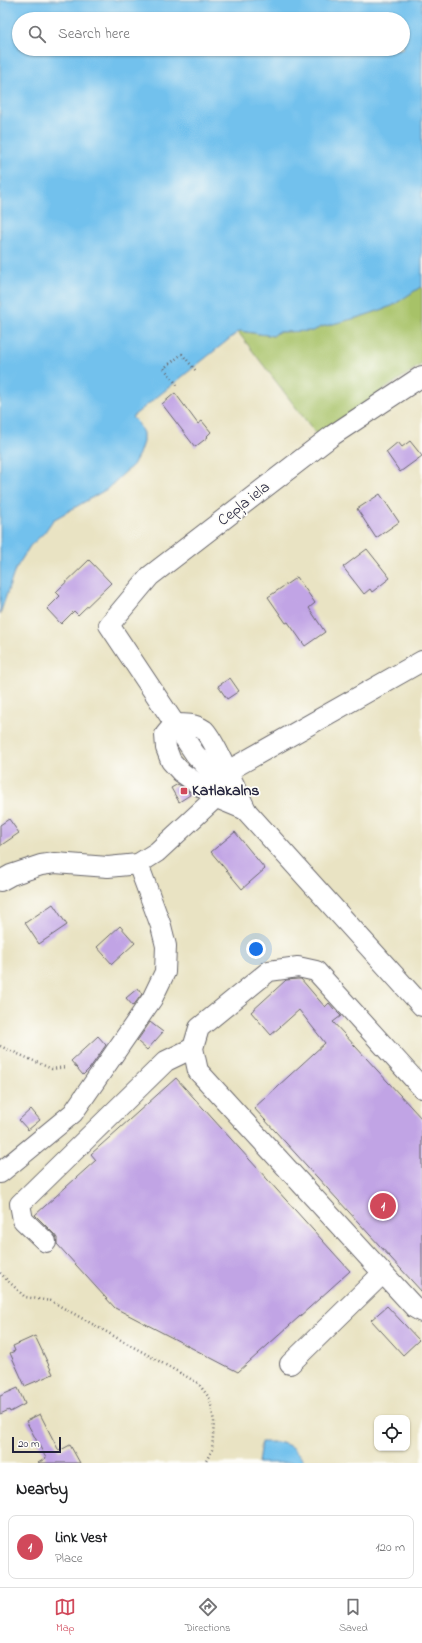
<!DOCTYPE html>
<html lang="en">
<head>
<meta charset="utf-8">
<style>
	:root { --surface:#fff; --page:#f2f2f2; --text:#202124; --muted:#757577; --line:#e0e0e0; --accent:#d1495b }
	body { margin:0; font-family:"Indie Flower",sans-serif; background:var(--page); color:var(--text) }
	.controls { position:absolute; right:12px; bottom:12px; display:grid; overflow:hidden; border-radius:8px; box-shadow:0 1px 3px #0004 }
	.controls button { width:36px; height:36px; display:grid; place-items:center; padding:0; border:0; border-bottom:1px solid var(--line); background:var(--surface); color:var(--text); font:20px sans-serif }
	.scale { position:absolute; left:12px; bottom:10px; width:49px; box-sizing:border-box; padding-left:4px; border:2px solid #22223b; border-top:0; font-size:11px; line-height:14px; white-space:nowrap; color:#22223b; -webkit-text-stroke:3px #fdfcf7; paint-order:stroke }
	.you { position:absolute; left:256px; top:949px; width:14px; height:14px; margin:-10px; border:3px solid #fff; border-radius:50%; background:#1a73e8; box-shadow:0 0 0 6px #1a73e833 }
	.badge { display:grid; place-items:center; width:26px; height:26px; border-radius:50%; background:var(--accent); color:#fff; font-size:13px; font-weight:700 }
	.pin { position:absolute; translate:-50% -50%; border:2px solid #fff; box-shadow:0 1px 4px #0006 }
	.list { margin:0; padding:0; list-style:none }
	h2 { display:flex; justify-content:space-between; align-items:center; height:52px; margin:0; padding:0 16px; font-size:17px }
	h2 small { font-size:13px; font-weight:400; color:var(--muted) }
	.list li { display:grid; grid-template-columns:26px 1fr auto; gap:12px; align-items:center; box-sizing:border-box; height:64px; margin:0 8px 8px; padding:0 8px; border:1px solid var(--line); border-radius:8px }
	.list b { display:block; font-size:15px; white-space:nowrap }
	.list p { margin:0; font-size:13px; white-space:nowrap; color:var(--muted) }
	.list em { font-size:13px; font-style:normal; color:var(--muted) }
	.icon { flex:none; width:22px; height:22px; fill:none; stroke:currentColor; stroke-width:2; stroke-linecap:round; stroke-linejoin:round }
	.map { position:relative; flex:none; width:422px; height:1463px; overflow:hidden }
	.search { position:absolute; background:var(--surface); box-shadow:0 1px 3px #0004; left:12px; right:12px; top:12px; height:44px; display:flex; align-items:center; gap:10px; box-sizing:border-box; padding:0 14px; border-radius:22px; color:var(--muted); font-size:15px }
	.sheet { height:124px; background:var(--surface) }
	nav { display:flex; justify-content:space-around; align-items:center; box-sizing:border-box; height:56px; border-top:1px solid var(--line); background:var(--surface); font-size:11px; color:var(--muted) }
	nav a { display:grid; justify-items:center; gap:2px }
	nav .on { color:var(--accent) }
	.map>svg:first-child { display:block }
</style>
</head>
<body>
<div class="map">
<svg width="422" height="1463" viewBox="0 0 422 1463">
	<rect width="100%" height="100%" fill="#fdfcf7"/>
	<filter id="ink" filterUnits="userSpaceOnUse"><feTurbulence type="fractalNoise" baseFrequency=".025" numOctaves="2"/><feDisplacementMap in="SourceGraphic" scale="8" xChannelSelector="R" yChannelSelector="G"/><feConvolveMatrix kernelMatrix="1 2 1 2 8 2 1 2 1" color-interpolation-filters="sRGB"/></filter>
	<filter id="wash" filterUnits="userSpaceOnUse"><feTurbulence type="fractalNoise" baseFrequency=".012" numOctaves="4" result="noise"/><feDisplacementMap in="SourceGraphic" scale="16" xChannelSelector="R" yChannelSelector="G"/><feGaussianBlur stdDeviation="0.9" result="paint"/><feColorMatrix in="noise" values="0 0 0 0 0 0 0 0 0 0 0 0 0 0 0 0 0 1.4 0 .05"/><feComposite in="paint" operator="in"/></filter>
	<g filter="url(#wash)">
		<rect width="100%" height="100%" fill="#e9e3c3"/>
		<path fill="#a7c268" stroke="#647252" d="M422,286V364L317,435L238,332L240,331L273,336L278,332L313,331L321,327L360,317L392,306Z"/>
		<g fill="#72c1ed" stroke="#4a7294" fill-rule="evenodd">
			<path d="M0,0H422V286L392,306L360,317L321,327L313,331L278,332L273,336L240,331L238,332L132,417L138,423L143,433V442L139,454L133,465L107,489L53,520L44,533L30,546L15,570L0,614ZM19,19H403V49H19Z"/>
			<path d="M261,1442C285,1442 291,1442 305,1463H258Z"/>
		</g>
		<g id="blocks">
			<g fill="#c1a4e5">
				<path d="M175,393L198,424L202,421L211,432L207,436L208,437L195,447L162,404Z"/>
				<path d="M410,441L422,456L400,472L386,452L398,442L402,447Z"/>
				<path d="M380,494L399,522L376,538L357,509Z"/>
				<path d="M367,549L390,578L372,592L370,589L364,594L343,567Z"/>
				<path d="M89,560L111,583L78,615L74,611L61,624L47,609L60,596L56,592Z"/>
				<path d="M297,577L315,603L309,608L325,632L305,646L288,622L286,623L268,597Z"/>
				<path d="M230,678L239,691L227,699L218,686Z"/>
				<path d="M178,784L188,791L190,795L179,802L171,788Z"/>
				<path d="M9,819L19,833L0,846V825Z"/>
				<path d="M235,832L265,869L242,889L211,852Z"/>
				<path d="M53,904L67,925L39,944L25,923Z"/>
				<path d="M120,926L135,943L112,964L97,947Z"/>
				<path d="M298,979H301L325,1007L329,1003L334,1009L341,1016L333,1022L422,1119V1292L254,1108L325,1043L299,1010L271,1035L251,1012L286,980Z"/>
				<path d="M138,988L142,994L133,1006L126,998Z"/>
				<path d="M150,1022L163,1032L147,1050L137,1041Z"/>
				<path d="M98,1036L106,1045L90,1068L83,1075L71,1061Z"/>
				<path d="M176,1078L350,1271L238,1372L115,1308L57,1244V1238L54,1234L35,1215L96,1160L91,1154Z"/>
				<path d="M31,1109L40,1120L28,1130L19,1120Z"/>
				<path d="M387,1306L419,1340L403,1355L371,1320Z"/>
				<path d="M35,1336L53,1374L25,1386L10,1353L15,1351L13,1346Z"/>
				<path d="M18,1388L25,1404L10,1412L9,1410L0,1414V1396Z"/>
				<path d="M40,1414L59,1451L70,1445L80,1463H38L46,1458L26,1421Z"/>
			</g>
		</g>
	</g>
	<g filter="url(#ink)">
		<use href="#blocks" fill-opacity="0" stroke="#68666b" stroke-width="1"/>
		<g fill="none" stroke-linecap="round" stroke-linejoin="round">
			<g stroke="#68666b" stroke-width="22">
				<g id="minor">
					<path d="M422,376L333,435L150,576L109,625L195,754L422,1006"/>
					<path d="M174,724C185,724 195,724 204,730C213,737 239,796 246,810L217,798L181,772L171,761L166,748L165,735Z"/>
					<path d="M219,780L233,768L422,661"/>
					<path d="M0,881L11,875L41,865L55,863L108,867L138,864L157,852L226,788"/>
					<path d="M422,1088L316,971L298,967L269,971L199,1028L193,1048L198,1071L415,1308L422,1312"/>
					<path d="M0,1173L73,1113L152,999L165,972L166,946L161,926L138,864"/>
					<path d="M46,1242L23,1220L20,1204L166,1061L193,1048"/>
					<path d="M290,1364L383,1273"/>
				</g>
			</g>
			<g stroke="#68666b" stroke-width="2.5" stroke-dasharray="1 3" stroke-linecap="butt">
				<path d="M177,385L164,368L182,354L196,371"/>
				<path d="M0,1046L52,1069L66,1067"/>
				<path d="M0,1273L25,1297L51,1301L198,1383L210,1399L214,1422L212,1450L205,1463"/>
			</g>
			<use href="#minor" stroke="#fff" stroke-width="20"/>
		</g>
	</g>
	<rect fill="#d1495b" stroke="#fdfcf7" stroke-width="1.5" x="180" y="787" width="8" height="8" rx="2"/>
	<g text-anchor="middle" dominant-baseline="central" stroke-width="3.5" stroke-linejoin="round" paint-order="stroke">
		<g font-size="16" fill="#22223b" stroke="#fdfcf7">
			<text transform="translate(244 504) rotate(-38)">Cepļa iela</text>
		</g>
		<g font-size="16" font-weight="bold" fill="#22223b" stroke="#fdfcf7" text-anchor="start">
			<text x="192" y="791">Katlakalns</text>
		</g>
	</g>
</svg>
<div class="controls">
<button><svg class="icon" aria-label="locate" viewBox="0 0 24 24"><circle cx="12" cy="12" r="6"/><path d="M12 2v4M12 18v4M2 12h4M18 12h4"/></svg></button>
</div>
<div class="scale">20 m</div>
<div class="you"></div>
<div class="pin badge" style="left:383px;top:1206px">1</div>
<div class="search"><svg class="icon" aria-label="search" viewBox="0 0 24 24"><circle cx="10" cy="10" r="6"/><path d="M15 15l6 6"/></svg>Search here</div>
</div>
<section class="sheet">
<h2>Nearby<small></small></h2>
<ul class="list">
<li><span class="badge">1</span><div><b>Link Vest</b><p>Place</p></div><em>120 m</em></li>
</ul>
</section>
<nav>
<a class="on"><svg class="icon" aria-label="map" viewBox="0 0 24 24"><path d="M3 6l6-2 6 2 6-2v14l-6 2-6-2-6 2zM9 4v14M15 6v14"/></svg>Map</a>
<a><svg class="icon" aria-label="directions" viewBox="0 0 24 24"><path d="M12 3l9 9-9 9-9-9zM9 14v-3h6M13 9l2 2-2 2"/></svg>Directions</a>
<a><svg class="icon" aria-label="saved" viewBox="0 0 24 24"><path d="M7 4h10v16l-5-4-5 4z"/></svg>Saved</a>
</nav>
</body>
</html>
